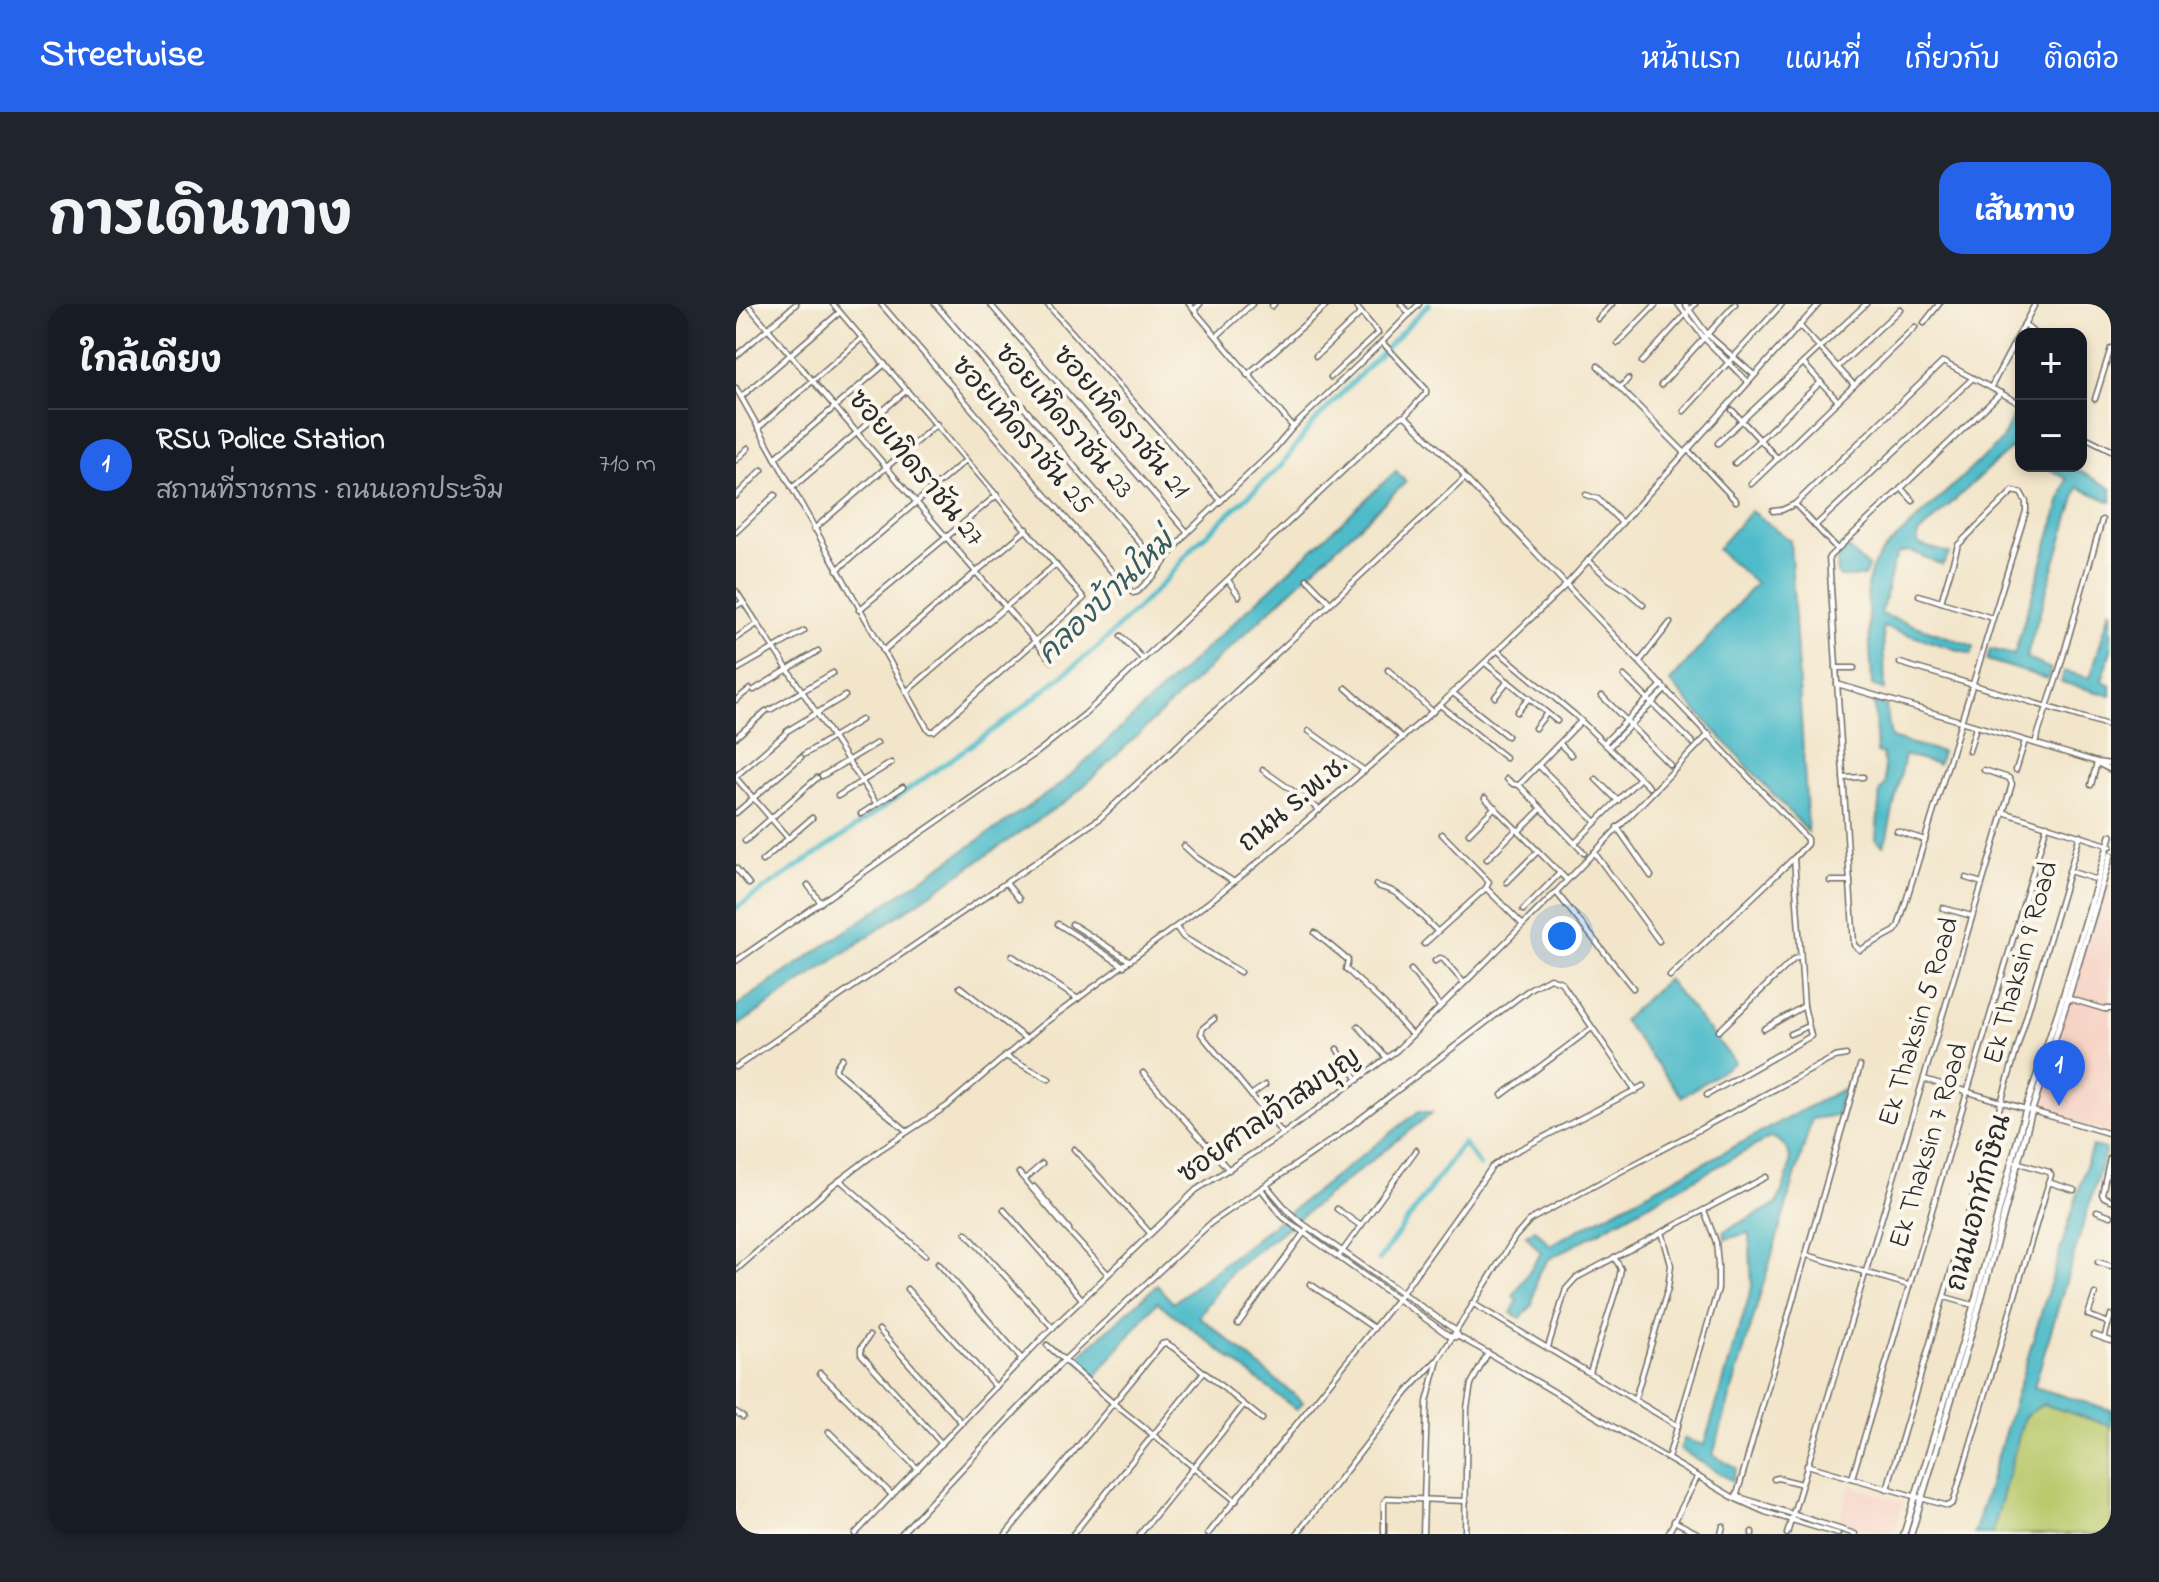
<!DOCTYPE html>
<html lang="th">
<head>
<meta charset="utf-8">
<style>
	:root { --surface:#171b24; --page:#20242c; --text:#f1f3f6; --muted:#9ea1a6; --line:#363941; --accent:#2563eb }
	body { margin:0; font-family:"Indie Flower","Playpen Sans Thai",sans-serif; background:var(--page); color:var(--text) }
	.controls { position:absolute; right:24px; top:24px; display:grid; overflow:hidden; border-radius:16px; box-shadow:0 4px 12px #0003 }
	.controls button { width:72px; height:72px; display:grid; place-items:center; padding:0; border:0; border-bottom:2px solid var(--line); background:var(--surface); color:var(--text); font:40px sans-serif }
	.you { position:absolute; left:826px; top:632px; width:28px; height:28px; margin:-20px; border:6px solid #fff; border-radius:50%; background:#1a73e8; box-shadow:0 0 0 12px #1a73e833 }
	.badge { display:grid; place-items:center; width:52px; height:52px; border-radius:50%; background:var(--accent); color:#fff; font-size:26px; font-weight:700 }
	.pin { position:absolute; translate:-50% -66px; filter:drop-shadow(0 2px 4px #0008) }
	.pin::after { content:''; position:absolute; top:42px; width:28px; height:24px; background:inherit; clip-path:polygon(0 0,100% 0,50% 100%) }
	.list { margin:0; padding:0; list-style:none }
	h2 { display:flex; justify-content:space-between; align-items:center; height:104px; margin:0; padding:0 32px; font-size:34px }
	h2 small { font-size:26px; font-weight:400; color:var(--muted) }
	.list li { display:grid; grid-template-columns:52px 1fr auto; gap:24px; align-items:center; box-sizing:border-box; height:112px; padding:0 32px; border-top:2px solid var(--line) }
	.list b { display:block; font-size:30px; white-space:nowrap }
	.list p { margin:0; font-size:26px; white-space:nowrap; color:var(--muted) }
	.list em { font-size:26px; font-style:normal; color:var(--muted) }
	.map { position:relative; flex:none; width:1375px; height:1230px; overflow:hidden; border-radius:24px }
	header { display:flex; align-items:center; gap:48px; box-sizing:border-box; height:112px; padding:0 40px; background:var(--accent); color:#fff }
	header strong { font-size:38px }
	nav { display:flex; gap:44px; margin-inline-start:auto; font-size:28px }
	.intro { display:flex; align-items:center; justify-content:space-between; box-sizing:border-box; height:192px; padding:0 48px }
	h1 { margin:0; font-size:56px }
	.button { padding:20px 36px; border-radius:24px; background:var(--accent); color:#fff; font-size:28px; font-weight:700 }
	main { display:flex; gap:48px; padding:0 48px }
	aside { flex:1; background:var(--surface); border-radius:24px; box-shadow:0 4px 12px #0003 }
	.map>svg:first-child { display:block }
</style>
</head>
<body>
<header>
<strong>Streetwise</strong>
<nav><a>หน้าแรก</a><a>แผนที่</a><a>เกี่ยวกับ</a><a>ติดต่อ</a></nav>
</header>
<div class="intro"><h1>การเดินทาง</h1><a class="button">เส้นทาง</a></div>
<main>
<aside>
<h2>ใกล้เคียง<small></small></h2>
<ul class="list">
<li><span class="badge">1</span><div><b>RSU Police Station</b><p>สถานที่ราชการ · ถนนเอกประจิม</p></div><em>710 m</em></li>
</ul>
</aside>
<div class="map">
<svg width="1375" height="1230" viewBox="0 0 1375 1230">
	<rect width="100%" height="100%" fill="#fbf7ec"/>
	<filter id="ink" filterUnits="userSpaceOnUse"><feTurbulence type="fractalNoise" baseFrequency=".0125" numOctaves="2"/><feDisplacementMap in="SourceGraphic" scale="16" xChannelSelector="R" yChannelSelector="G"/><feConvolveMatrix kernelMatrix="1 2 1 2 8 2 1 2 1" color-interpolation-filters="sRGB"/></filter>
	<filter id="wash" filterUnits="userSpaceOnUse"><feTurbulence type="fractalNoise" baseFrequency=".006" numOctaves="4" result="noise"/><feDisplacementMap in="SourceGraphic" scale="32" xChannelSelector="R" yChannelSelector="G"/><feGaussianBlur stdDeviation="1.8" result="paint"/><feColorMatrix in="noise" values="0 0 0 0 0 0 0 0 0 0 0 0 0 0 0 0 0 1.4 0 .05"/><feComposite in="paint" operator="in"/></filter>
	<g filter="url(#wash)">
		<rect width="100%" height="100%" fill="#f2e5ca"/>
		<g fill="#f6d2c4">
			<path d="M1375,541V829L1301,806L1318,721Z"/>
			<path d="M1114,1182L1167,1198L1157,1230H1150L1103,1217Z"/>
		</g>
		<path fill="#b9c96c" stroke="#727a4c" stroke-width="2" d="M1307,1100L1375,1122V1230H1256L1288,1113Z"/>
		<g fill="#4ebbc9" stroke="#3c737a" stroke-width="2">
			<path d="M1281,104L1285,106V125L1282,134L1285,136V149L1275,144L1182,230L1181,236L1184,241L1214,249L1206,261L1175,247L1162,249L1157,261L1145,310L1238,342L1235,350L1147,323L1149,386L1136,381L1131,282L1136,264L1148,246L1265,137Z"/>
			<path d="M1308,162H1334L1375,184V198L1342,183L1290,354L1315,365L1312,375L1251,356L1254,345L1278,351L1331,175Z"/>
			<path d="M660,167L670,178L337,492L0,723V702L325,480Z"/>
			<path d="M1015,207L1054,236L1072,528L934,378L1020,279L981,245Z"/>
			<path d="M1111,243L1132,263L1128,273H1104L1101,269V254Z"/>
			<path d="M1375,304V345L1366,377L1375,381V392L1325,378L1328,367L1354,374Z"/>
			<path d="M1138,399L1150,402L1155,434L1206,448L1202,460L1169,451L1151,533L1147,542L1140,535L1144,487L1150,480L1147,449H1141Z"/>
			<path d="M931,675L999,758L946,793L887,716Z"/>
			<path d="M1106,785L1101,811L1076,815L977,1151L1000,1164L996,1177L944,1145L948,1135L968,1141L1016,983L1013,929L989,935L988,927L1041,900C1050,875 1068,846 1035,833L813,955L802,970L796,1001L785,1014L775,1009L782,996L777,992L805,949L790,931L799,925L814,941Z"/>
			<path d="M683,807L696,809L497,966L463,1012L567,1098L561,1106L421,998L359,1073L340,1055L421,981L437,999Z"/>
			<path d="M1356,842L1370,845L1298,1083L1375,1106V1122L1307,1100L1288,1113L1256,1230H1238Z"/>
		</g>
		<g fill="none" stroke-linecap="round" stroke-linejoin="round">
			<g stroke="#4ebbc9" stroke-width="5">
				<path d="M0,604L101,536L275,413L363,342L430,276L459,241L546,161L576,120L693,0"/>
				<path d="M643,956L727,839L744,862"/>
			</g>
		</g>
	</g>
	<g filter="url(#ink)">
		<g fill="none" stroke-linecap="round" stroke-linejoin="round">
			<g stroke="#716c63" stroke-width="7">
				<g id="minor">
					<path d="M11,0L316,357"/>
					<path d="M145,0L386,279L397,289L401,288L418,271L452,228L536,148L557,123L644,40L683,0"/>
					<path d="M199,0L424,262"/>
					<path d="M254,0L451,228"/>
					<path d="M311,0L485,197"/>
					<path d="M453,0L557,123"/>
					<path d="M665,0L674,10"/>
					<path d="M942,0L968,34L1012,78"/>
					<path d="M949,0L971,30L1018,71"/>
					<path d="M536,2L538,0"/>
					<path d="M458,6L464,0"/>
					<path d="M0,8L9,0"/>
					<path d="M862,15L876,0"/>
					<path d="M1188,19L1203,0"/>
					<path d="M1288,20L1299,30"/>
					<path d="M1063,21L1118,81"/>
					<path d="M481,32L516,0"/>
					<path d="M882,39L920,0"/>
					<path d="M0,52L60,0"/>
					<path d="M580,52L625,9"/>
					<path d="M906,58L959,0"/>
					<path d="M1067,59L1102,97"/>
					<path d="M862,62L948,148"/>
					<path d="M1102,63L1164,5"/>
					<path d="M511,71L592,0"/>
					<path d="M595,73L642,29L618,0"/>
					<path d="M925,81L999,0"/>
					<path d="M885,83L892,75"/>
					<path d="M1255,83L1299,0"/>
					<path d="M0,84L191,424L194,427H198L348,294L97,0"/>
					<path d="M6,92L104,8"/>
					<path d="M1359,95L1375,44"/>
					<path d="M996,106L1042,155"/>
					<path d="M948,107L1046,0"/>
					<path d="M669,112L724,166L729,174L1071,535V540L1058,554L934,672"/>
					<path d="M22,124L126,34"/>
					<path d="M1345,131L1375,146"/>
					<path d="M982,139L1130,0"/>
					<path d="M952,146L1000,197"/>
					<path d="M39,154L149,60"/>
					<path d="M0,156L12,144"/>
					<path d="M999,159L1085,78"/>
					<path d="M1015,180L1179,23"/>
					<path d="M56,184L171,86"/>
					<path d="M1165,184L1177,197"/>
					<path d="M850,191L862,195L886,219"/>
					<path d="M0,192L26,166"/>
					<path d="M1059,200L1101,245"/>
					<path d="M1037,207L1046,206L1059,200L1207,58L1285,100"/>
					<path d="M1079,222L1237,74"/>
					<path d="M78,225L201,120"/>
					<path d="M0,228L39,191"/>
					<path d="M852,256L873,275L890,286L907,301"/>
					<path d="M101,266L230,156"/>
					<path d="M571,275L594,299"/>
					<path d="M492,276L503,292"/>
					<path d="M0,287L140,499"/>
					<path d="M1183,291L1256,314"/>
					<path d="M1205,298L1222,241L1277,187L1285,189L1290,198V207L1162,623L1159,627L1124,646L1118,641L1093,253L1265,89"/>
					<path d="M0,302L7,298"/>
					<path d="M123,306L261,191"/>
					<path d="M385,332L407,355"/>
					<path d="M0,334L21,320"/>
					<path d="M147,347L291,225"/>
					<path d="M762,347L839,411L913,483"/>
					<path d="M904,357L934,319"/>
					<path d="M749,359L821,417"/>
					<path d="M1164,359L1375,422"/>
					<path d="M1100,364H1118"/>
					<path d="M2,365L68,327"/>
					<path d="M652,366L697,408"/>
					<path d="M888,372L957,439"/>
					<path d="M1101,380L1361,458L1375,460"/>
					<path d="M610,384L667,434"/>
					<path d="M18,386L82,347"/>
					<path d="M170,388L320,260"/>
					<path d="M717,389L771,432"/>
					<path d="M866,392L934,461"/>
					<path d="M759,393L772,377"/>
					<path d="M0,396L14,385"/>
					<path d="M704,401L770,454"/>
					<path d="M34,406L97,369"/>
					<path d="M781,408L793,394"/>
					<path d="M799,424L811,409"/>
					<path d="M51,427L109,392"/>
					<path d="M573,427L629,467"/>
					<path d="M0,433L30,407"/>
					<path d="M869,438L926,381"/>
					<path d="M1299,439L1322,370L1366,216"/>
					<path d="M824,440L835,451"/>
					<path d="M873,443L930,385"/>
					<path d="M1233,447L1240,423"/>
					<path d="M69,450L125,416"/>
					<path d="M1363,460L1375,466"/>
					<path d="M802,461L860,518"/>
					<path d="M527,466L584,506"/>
					<path d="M1280,466L1289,437"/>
					<path d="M0,472L49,430"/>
					<path d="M86,472L141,439"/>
					<path d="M0,474L52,534"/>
					<path d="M1107,474L1127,473"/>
					<path d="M771,475L777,480L783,481L848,549"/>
					<path d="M860,475L882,497"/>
					<path d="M783,481L845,417"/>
					<path d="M1355,481L1361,458"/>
					<path d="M102,492L155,459"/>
					<path d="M749,494L831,576"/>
					<path d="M1267,508L1375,542"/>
					<path d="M0,509L65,453"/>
					<path d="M125,510L167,483"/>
					<path d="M881,523L915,572"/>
					<path d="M783,527L805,505"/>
					<path d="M1161,527L1189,536"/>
					<path d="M733,529L759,503"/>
					<path d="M9,537L81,474"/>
					<path d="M839,539L904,474"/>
					<path d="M448,542L461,554L498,578"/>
					<path d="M858,548L923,637"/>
					<path d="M751,555L781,525"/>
					<path d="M26,557L76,514"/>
					<path d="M0,564L13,580"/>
					<path d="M1333,567L1362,576"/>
					<path d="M1230,574L1246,579"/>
					<path d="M1094,577H1114"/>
					<path d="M771,578L802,547"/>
					<path d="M270,579L283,595"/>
					<path d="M72,581L85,599"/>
					<path d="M640,581C647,585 651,584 658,588C674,598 687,614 701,627"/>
					<path d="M750,584L785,619"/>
					<path d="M820,588L897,684"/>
					<path d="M1207,604L1236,612"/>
					<path d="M787,606L824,569"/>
					<path d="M322,620L388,662"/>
					<path d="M336,620L394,657"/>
					<path d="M440,623L447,633L504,668"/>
					<path d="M579,629L612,656L610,665L648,700L676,731"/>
					<path d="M688,640L750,584L753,578L706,530"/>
					<path d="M276,652L342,695"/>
					<path d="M0,657L303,447L349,410L663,114L669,112L690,89V85L646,38"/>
					<path d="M699,657L704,654L707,655L728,679"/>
					<path d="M675,666L704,702"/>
					<path d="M224,683L290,735"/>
					<path d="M1331,694L1368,705H1375"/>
					<path d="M478,715L467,724L465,730L547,830"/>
					<path d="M622,722L650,753"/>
					<path d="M1028,725L1068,702"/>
					<path d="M983,727L1058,655L1064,653"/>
					<path d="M1054,730L1072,722"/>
					<path d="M601,745L622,776"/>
					<path d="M269,752L313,775"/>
					<path d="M106,754L100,763V767L171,827"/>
					<path d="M0,763L363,515L729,174"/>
					<path d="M407,769L493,866"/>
					<path d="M1188,775L1375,830"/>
					<path d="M515,791L529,781"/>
					<path d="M766,791L856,724"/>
					<path d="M971,791L1075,732L1068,702L1058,554"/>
					<path d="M527,806L540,795"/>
					<path d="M338,845L414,929"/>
					<path d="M1374,853L1366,890L1368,893L1375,896"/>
					<path d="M283,869L327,921L372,970"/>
					<path d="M289,875L306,860"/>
					<path d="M104,876L189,951"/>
					<path d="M1312,878L1338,886"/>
					<path d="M531,882L552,907L563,917L719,1026L723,1033"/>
					<path d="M298,883L333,925"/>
					<path d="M525,885L547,913L557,921L715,1033H723L752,1049L1000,1195L1029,1208L1102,1230"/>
					<path d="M601,905L625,922"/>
					<path d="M268,906L346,995"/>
					<path d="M1361,907L1375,912"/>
					<path d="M230,929L317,1024"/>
					<path d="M1071,951L1172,981"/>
					<path d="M603,952L680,846"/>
					<path d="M1362,958L1375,962"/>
					<path d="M202,959L286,1055"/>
					<path d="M0,966L96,882L145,845L211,802L306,721L473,598L525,556L704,401L831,280L1083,0"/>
					<path d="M574,980L638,1024"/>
					<path d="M171,985L260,1083"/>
					<path d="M1359,990L1352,1011L1373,1019"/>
					<path d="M1209,993L1237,1001"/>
					<path d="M736,999L942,1122"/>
					<path d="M502,1020L572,923"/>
					<path d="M143,1026L226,1119"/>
					<path d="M1358,1031L1375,1037"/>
					<path d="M133,1032L125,1044V1050L206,1140"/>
					<path d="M1368,1035L1375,1011"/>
					<path d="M311,1041L377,1099L500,1197"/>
					<path d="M812,1043L830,985L840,974L1030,873"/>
					<path d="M854,1068L882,980L885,965L878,953"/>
					<path d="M84,1069L182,1165"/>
					<path d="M899,1095L932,984L935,961L926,928"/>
					<path d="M0,1108L7,1113"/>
					<path d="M93,1128L156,1191"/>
					<path d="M932,1154L982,985V961L980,938L968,906"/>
					<path d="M1071,1161L1212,1202L1217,1199L1315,871L1313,868L1280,858"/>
					<path d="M1116,1174L1311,521"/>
					<path d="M1038,1175L1042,1174L1066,1180"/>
					<path d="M1151,1185L1344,531"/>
					<path d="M1000,1192L1119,1230"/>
					<path d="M1000,1194L1124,762"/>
					<path d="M938,1217L963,1230"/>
					<path d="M0,1226L4,1230"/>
					<path d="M648,1229V1198L651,1194L730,1197"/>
					<path d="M119,1230L309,1031L460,886L547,830L660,747L820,588L973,430"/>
					<path d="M165,1230L327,1057L476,918L603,831L795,684L814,674L825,678L900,787"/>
					<path d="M270,1230L426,1040L430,1039L438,1044L526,1115"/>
					<path d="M337,1230L468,1068"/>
					<path d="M404,1230L507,1102"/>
					<path d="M472,1230L666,989L756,863L771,852L907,782"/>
					<path d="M561,1230L671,1088L700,1057"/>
					<path d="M687,1230L691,1098L702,1056L779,933L794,916L1099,753L1110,751"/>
					<path d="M729,1230L731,1104L735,1080L752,1049"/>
					<path d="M932,1230L962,1172"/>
					<path d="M985,1230L987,1222"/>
					<path d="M1016,1230V1228"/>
					<path d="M1051,1230L1276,480L1273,474L1248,466"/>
				</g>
			</g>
			<g stroke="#716c63" stroke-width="8">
				<g id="tertiary">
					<path d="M1168,1230L1238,1001L1290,804L1327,693L1375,532"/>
					<path d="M1175,1230L1243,1003L1296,806L1332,694L1375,551"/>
				</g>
			</g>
			<use href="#minor" stroke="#fff" stroke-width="4"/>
			<use href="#tertiary" stroke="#fff" stroke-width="5"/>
		</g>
	</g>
	<g text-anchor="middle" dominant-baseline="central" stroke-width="8" stroke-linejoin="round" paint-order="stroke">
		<g font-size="28" fill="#2b2b2b" stroke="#fbf7ec">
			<text transform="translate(327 118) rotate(49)">ซอยเทิดราชัน 23</text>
			<text transform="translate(384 119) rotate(49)">ซอยเทิดราชัน 21</text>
			<text transform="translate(285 132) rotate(49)">ซอยเทิดราชัน 25</text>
			<text transform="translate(179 165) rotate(50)">ซอยเทิดราชัน 27</text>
			<text transform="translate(558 501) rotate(-40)">ถนน ร.พ.ช.</text>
			<text transform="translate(1286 659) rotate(-74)">Ek Thaksin 9 Road</text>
			<text transform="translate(1184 718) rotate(-73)">Ek Thaksin 5 Road</text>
			<text transform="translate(534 813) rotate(-35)">ซอยศาลเจ้าสมบุญ</text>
			<text transform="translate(1194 842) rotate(-73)">Ek Thaksin 7 Road</text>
			<text transform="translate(1244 899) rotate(-75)">ถนนเอกทักษิณ</text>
		</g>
		<g font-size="30" font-style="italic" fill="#375d62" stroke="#fbf7ec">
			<text transform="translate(371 295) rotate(-44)">คลองบ้านใหม่</text>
		</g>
	</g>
</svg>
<div class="controls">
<button>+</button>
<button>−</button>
</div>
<div class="you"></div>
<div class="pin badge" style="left:1323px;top:802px">1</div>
</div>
</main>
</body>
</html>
